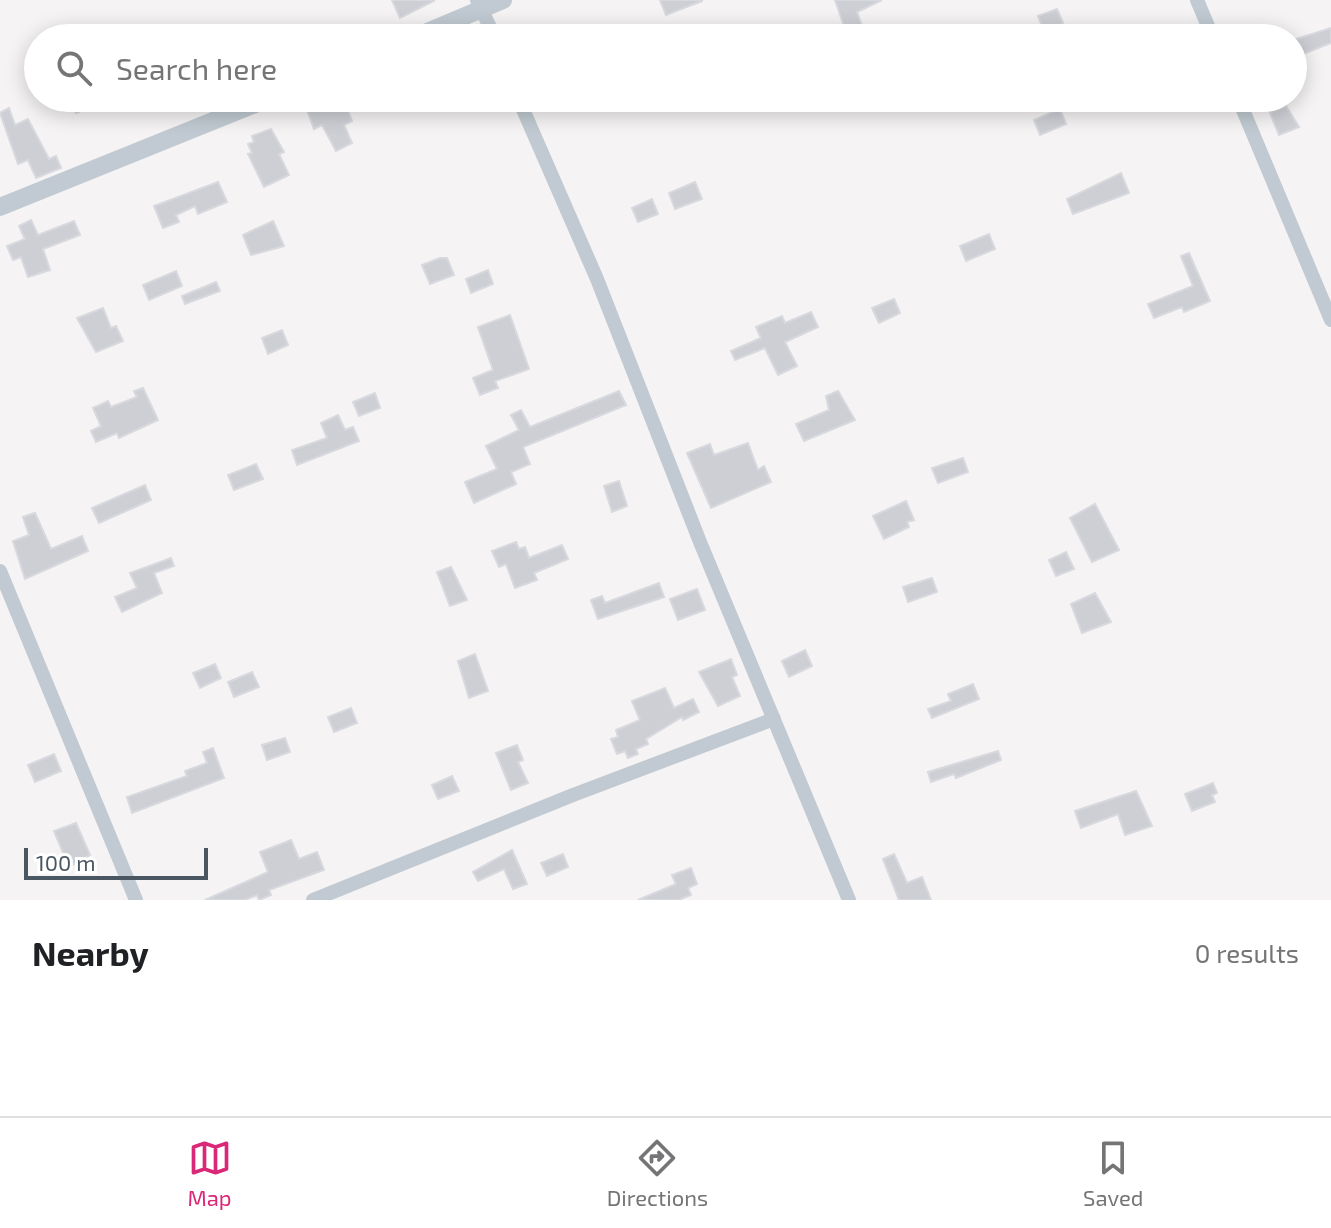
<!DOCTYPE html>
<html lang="en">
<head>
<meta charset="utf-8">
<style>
	:root { --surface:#fff; --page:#f2f2f2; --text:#202124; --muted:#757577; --line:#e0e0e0; --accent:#db2777 }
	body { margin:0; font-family:"Exo 2",sans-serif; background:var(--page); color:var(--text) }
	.scale { position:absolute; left:24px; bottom:20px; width:184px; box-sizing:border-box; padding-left:8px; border:4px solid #4a5661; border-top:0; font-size:22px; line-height:28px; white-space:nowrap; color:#4a5661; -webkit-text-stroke:6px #fff; paint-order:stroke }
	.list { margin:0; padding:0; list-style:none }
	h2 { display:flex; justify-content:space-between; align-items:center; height:104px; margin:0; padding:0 32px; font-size:34px }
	h2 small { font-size:26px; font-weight:400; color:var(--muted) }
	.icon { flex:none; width:44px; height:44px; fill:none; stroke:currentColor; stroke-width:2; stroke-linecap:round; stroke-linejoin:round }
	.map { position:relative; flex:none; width:1331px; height:900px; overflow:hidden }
	.search { position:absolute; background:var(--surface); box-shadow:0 4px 20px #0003; left:24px; right:24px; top:24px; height:88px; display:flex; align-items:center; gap:20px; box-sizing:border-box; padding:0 28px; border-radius:44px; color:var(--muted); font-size:30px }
	.sheet { height:216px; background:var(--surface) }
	nav { display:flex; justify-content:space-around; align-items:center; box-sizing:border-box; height:112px; border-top:2px solid var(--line); background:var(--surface); font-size:22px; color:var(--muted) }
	nav a { display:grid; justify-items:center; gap:4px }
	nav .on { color:var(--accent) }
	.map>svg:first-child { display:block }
</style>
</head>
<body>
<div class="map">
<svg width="1331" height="900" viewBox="0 0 1331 900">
	<rect width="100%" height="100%" fill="#f5f3f3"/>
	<g fill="#cdcfd5" stroke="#d7d9de" stroke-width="2">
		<path d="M392,0H434V1L400,18Z"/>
		<path d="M660,0H702V1L666,15Z"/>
		<path d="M835,0H882L857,12L862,26L846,32Z"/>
		<path d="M1057,9L1063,23L1046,36L1038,16Z"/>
		<path d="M1331,28V43L1293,58V40Z"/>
		<path d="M70,98H113V99L76,113Z"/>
		<path d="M320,98H343L352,121L344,125L352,143L336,151L322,125L314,129L305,104Z"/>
		<path d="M1286,106L1299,127L1279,135L1270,113Z"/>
		<path d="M9,108L15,125L28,119L49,159L56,156L61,168L36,178L28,160L18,164L0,113Z"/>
		<path d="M1060,109L1066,124L1040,135L1034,120Z"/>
		<path d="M271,129L284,152L279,154L289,175L264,187L248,154L252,153L248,144L254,142L252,136Z"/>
		<path d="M1121,173L1129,193L1073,214L1067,199Z"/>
		<path d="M218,182L227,202L198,214L195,206L176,215L179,222L163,228L154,206Z"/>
		<path d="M695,182L702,199L675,209L669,193Z"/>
		<path d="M652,199L658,214L638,222L632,208Z"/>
		<path d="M31,220L38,235L74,221L80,235L43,249L50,270L28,277L21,257L13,260L7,246L25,239L19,226Z"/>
		<path d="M273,221L284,246L251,255L243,235Z"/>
		<path d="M989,234L995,249L966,261L960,246Z"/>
		<path d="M1189,253L1210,301L1184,312L1182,307L1154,318L1148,304L1193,286L1181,256Z"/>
		<path d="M440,258H447L454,275L430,284L422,265Z"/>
		<path d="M488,270L493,284L471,293L466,279Z"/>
		<path d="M176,271L182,286L149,300L143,285Z"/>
		<path d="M216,282L220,291L185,304L182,296Z"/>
		<path d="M894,299L900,313L879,323L872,308Z"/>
		<path d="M103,308L111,328L116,326L123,341L96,352L77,318Z"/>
		<path d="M811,312L818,327L785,342L797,366L778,375L765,348L735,360L731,351L761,338L756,327L782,316L785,323Z"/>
		<path d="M510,315L529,369L495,381L498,388L480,395L473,378L493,370L478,327Z"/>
		<path d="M282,330L288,345L268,354L262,338Z"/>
		<path d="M143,388L158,420L119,438L117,433L96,442L91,431L101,426L93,408L108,401L111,407L137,397L134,391Z"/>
		<path d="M619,391L626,405L523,447L530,464L511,472L516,484L474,503L465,482L497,469L486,446L519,430L511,415L521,410L530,427Z"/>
		<path d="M838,391L855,420L804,441L796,424L829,410L826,396Z"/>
		<path d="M375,393L380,408L359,416L353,402Z"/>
		<path d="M338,415L345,430L353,427L359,441L297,465L292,450L327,438L321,423Z"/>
		<path d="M748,443L758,470L764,466L771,482L711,508L687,453L710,444L714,455Z"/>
		<path d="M963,458L968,472L938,483L932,468Z"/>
		<path d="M256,464L263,479L234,490L228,475Z"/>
		<path d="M619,481L627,506L612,512L604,486Z"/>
		<path d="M145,485L151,500L99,523L92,508Z"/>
		<path d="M906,501L914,520L907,522L909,527L884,539L873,516Z"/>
		<path d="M1095,504L1119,550L1092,562L1070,518Z"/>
		<path d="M35,513L51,549L82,536L88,551L25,579L13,541L29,535L23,517Z"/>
		<path d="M516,542L519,549L525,547L529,558L562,545L568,559L534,573L537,580L515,588L506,564L499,567L492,551Z"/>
		<path d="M1066,552L1074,569L1056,576L1049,560Z"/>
		<path d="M171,558L174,566L154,573L162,593L122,612L115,597L137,588L130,573Z"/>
		<path d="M451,567L467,600L450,606L437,572Z"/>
		<path d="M932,578L937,592L908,602L903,587Z"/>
		<path d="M659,583L664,597L598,619L591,600L602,596L605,603Z"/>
		<path d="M697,589L705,610L678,620L670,599Z"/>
		<path d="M1095,593L1111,622L1082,633L1071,604Z"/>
		<path d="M805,650L812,666L789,677L782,661Z"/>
		<path d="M475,654L488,691L469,698L458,661Z"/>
		<path d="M731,659L737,675L732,677L740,696L718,706L699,672Z"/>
		<path d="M215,664L221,678L200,688L193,673Z"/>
		<path d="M252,672L259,687L234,697L228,682Z"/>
		<path d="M973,684L979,699L932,718L928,709L951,701L948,694Z"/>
		<path d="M665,688L674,708L693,699L699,712L683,720L682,717L646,739L648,744L636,749L638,754L628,758L625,751L617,754L611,739L618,737L616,730L640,720L632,701Z"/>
		<path d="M351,708L357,723L334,732L328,717Z"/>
		<path d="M285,738L290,752L267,760L262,745Z"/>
		<path d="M517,745L523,760L518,762L528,783L511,790L496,753Z"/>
		<path d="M213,748L224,778L132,813L127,797L187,776L185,771L207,763L203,752Z"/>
		<path d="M998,751L1001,760L956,778L954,774L931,782L928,772Z"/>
		<path d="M54,754L61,771L35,782L28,765Z"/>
		<path d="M452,776L459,791L438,799L432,785Z"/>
		<path d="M1213,783L1217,793L1212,795L1215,802L1192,811L1185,794Z"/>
		<path d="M1136,791L1152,826L1125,835L1118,814L1081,828L1075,811Z"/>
		<path d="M76,823L90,855L69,867L54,831Z"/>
		<path d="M291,840L299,859L317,852L324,870L269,890L271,895L259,900L257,895L245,900H205L268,872L260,852Z"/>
		<path d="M512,850L527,884L513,889L504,869L478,881L473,872Z"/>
		<path d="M563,854L568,867L547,876L541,863Z"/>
		<path d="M894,854L907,883L922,877L931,900H899L883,859Z"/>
		<path d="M691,868L697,884L688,888L691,895L678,900H638L676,884L672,875Z"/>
	</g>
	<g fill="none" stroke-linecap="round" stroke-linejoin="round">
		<g stroke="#c1cad2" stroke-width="14">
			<path d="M477,0L495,38"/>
			<path d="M1197,0L1213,38"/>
			<path d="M518,98L597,279L700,542L849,900"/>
			<path d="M1238,98L1331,320"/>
			<path d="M0,571L136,900"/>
			<path d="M313,900L573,795L774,719"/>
		</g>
		<g stroke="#c1cad2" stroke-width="18">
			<path d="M413,38L503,0"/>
			<path d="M0,207L270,98"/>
		</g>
	</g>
</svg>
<div class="scale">100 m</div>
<div class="search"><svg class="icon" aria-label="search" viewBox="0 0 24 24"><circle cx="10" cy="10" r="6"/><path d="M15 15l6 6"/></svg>Search here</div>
</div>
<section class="sheet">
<h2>Nearby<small>0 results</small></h2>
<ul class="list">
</ul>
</section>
<nav>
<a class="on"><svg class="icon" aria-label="map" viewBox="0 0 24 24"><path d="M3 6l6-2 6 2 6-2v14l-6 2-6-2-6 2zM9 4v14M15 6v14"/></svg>Map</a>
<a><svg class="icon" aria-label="directions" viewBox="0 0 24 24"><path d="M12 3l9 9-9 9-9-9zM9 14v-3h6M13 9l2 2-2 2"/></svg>Directions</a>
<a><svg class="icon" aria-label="saved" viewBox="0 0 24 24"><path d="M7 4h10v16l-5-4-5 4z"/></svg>Saved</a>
</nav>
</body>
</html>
